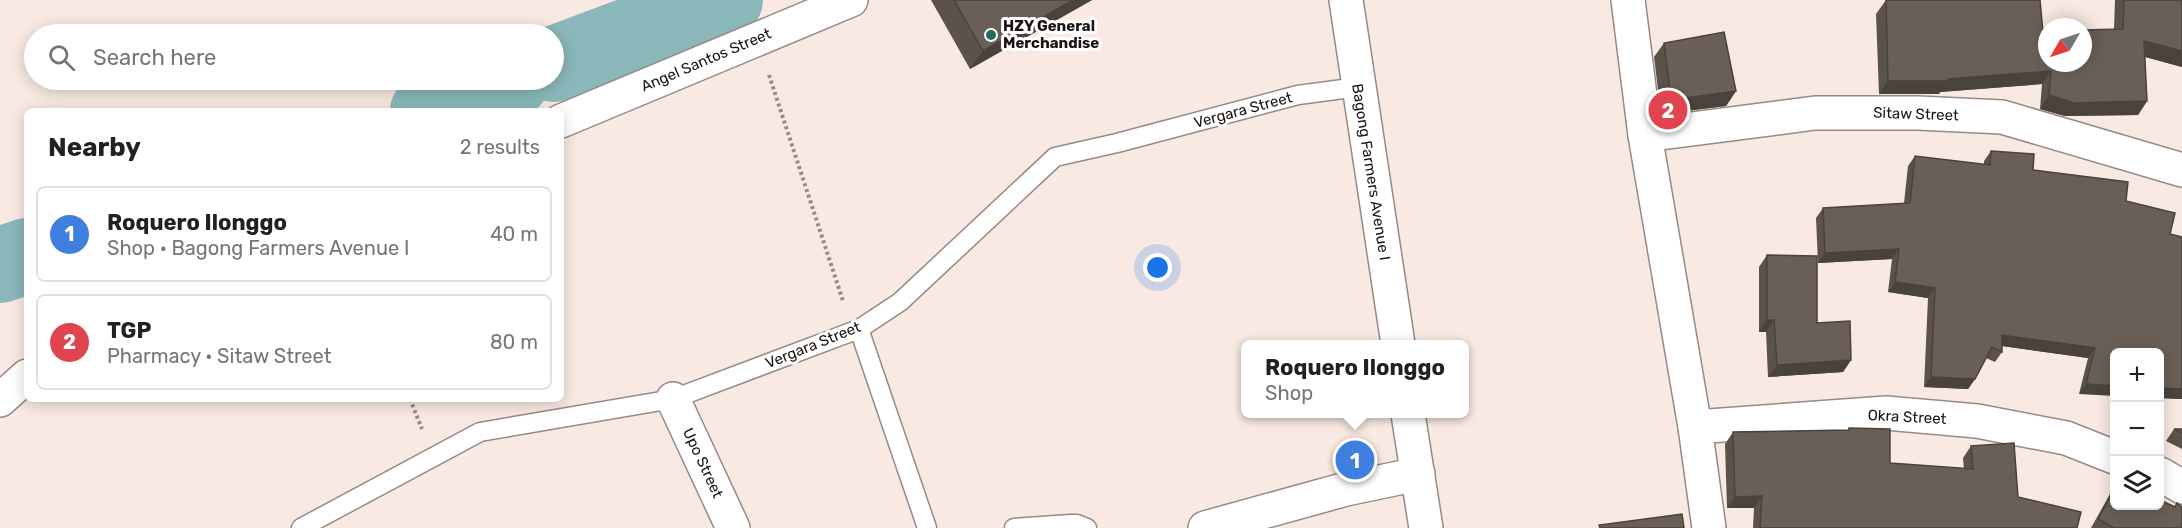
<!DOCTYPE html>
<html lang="en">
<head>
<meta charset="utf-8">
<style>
	:root { --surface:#fff; --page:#f6f6f6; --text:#202124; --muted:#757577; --line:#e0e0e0; --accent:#226a60 }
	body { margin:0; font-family:Rubik,sans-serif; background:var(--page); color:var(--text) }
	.controls { position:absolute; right:18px; bottom:18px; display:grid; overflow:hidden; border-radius:9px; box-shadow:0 3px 15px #0003 }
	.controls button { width:54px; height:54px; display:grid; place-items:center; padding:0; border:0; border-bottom:2px solid var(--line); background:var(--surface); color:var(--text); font:30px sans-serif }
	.compass { position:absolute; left:2038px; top:18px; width:54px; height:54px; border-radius:50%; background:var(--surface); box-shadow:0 3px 15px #0003; rotate:231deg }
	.you { position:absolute; left:1158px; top:268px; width:21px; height:21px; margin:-15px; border:4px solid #fff; border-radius:50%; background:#1a73e8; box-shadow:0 0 0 9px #1a73e833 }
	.badge { display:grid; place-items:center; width:39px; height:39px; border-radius:50%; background:var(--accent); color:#fff; font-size:20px; font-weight:700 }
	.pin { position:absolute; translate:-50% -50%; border:3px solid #fff; box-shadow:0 2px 6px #0006 }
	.popup { position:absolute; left:1241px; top:340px; width:228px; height:78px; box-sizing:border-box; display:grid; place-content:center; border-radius:9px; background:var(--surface); filter:drop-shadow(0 2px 4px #0005); font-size:20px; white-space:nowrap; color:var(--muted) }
	.popup b { font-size:22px; color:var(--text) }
	.popup::after { content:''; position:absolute; left:50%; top:100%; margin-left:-12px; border:12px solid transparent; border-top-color:var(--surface) }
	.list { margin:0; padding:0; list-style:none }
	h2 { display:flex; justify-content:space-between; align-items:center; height:78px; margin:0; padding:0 24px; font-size:26px }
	h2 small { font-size:20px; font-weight:400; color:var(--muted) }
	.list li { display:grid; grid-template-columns:39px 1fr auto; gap:18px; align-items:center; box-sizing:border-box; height:96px; margin:0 12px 12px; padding:0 12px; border:2px solid var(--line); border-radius:9px }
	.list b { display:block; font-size:22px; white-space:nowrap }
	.list p { margin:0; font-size:20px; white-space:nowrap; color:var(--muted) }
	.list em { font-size:20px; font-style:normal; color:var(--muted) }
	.icon { flex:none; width:33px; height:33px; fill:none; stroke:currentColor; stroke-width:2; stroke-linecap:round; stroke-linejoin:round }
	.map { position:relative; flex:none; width:2182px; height:528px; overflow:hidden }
	.search { position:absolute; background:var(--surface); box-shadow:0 3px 15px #0003; left:24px; top:24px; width:540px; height:66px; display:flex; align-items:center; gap:15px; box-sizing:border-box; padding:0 21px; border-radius:33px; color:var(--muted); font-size:22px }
	.panel { position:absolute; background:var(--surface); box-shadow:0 3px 15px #0003; left:24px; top:108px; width:540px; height:294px; border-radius:9px }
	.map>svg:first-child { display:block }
</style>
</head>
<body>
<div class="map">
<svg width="2182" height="528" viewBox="0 0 2182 528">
	<rect width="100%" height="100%" fill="#f8e9e2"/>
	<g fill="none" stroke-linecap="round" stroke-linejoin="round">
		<g stroke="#8ab8ba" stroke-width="76">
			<path d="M554,64L725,0"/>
			<path d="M428,111L512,80"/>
			<path d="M0,265L27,256"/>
		</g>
		<g stroke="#978984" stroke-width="21">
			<g id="service">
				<path d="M859,329L927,528"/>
				<path d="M301,528L480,432L673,399L859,329L900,302L1055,157L1117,143L1298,95L1358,87"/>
				<path d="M1014,528L1070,524H1077L1087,528"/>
			</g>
		</g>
		<g stroke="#978984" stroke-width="36">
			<g id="minor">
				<path d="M1628,0L1645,135L1695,427L1709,528"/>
				<path d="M1645,135L1815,113H1918L2002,117L2182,170"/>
				<path d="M673,399L733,528"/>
				<path d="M1695,427L1886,413L1977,421L2066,438L2114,457"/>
				<path d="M2160,474L2182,487"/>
				<path d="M1205,528L1346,489L1418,474"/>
			</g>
		</g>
		<g stroke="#978984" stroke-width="36">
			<g id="tertiary">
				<path d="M1346,0L1398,344"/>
				<path d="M561,121L851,0"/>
				<path d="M0,400L27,376"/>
				<path d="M1408,414L1426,528"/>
			</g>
		</g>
		<g stroke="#968b87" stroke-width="4" stroke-dasharray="3 3" stroke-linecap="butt">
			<path d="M769,75L843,301"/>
			<path d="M410,399L422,429"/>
		</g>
		<use href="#service" stroke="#fff" stroke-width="18"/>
		<use href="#minor" stroke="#fff" stroke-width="33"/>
		<use href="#tertiary" stroke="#fff" stroke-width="33"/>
	</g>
	<g fill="#5a524b">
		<path d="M931,0H1092L970,69Z"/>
		<path d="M1886,0L2043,32L2114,29L2115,0H2182V67L2145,57L2147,101L2138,115L2065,116L2040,109L2042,84L1940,92L1939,94H1879L1876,14Z"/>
		<path d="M1664,43L1736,91L1726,106L1661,114L1654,57Z"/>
		<path d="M1991,151L2033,170L2126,201L2170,234L2182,237V399L2160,398V352L2079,394L2088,358L2002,346V352L1995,362L1986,358L1975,379L1968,389L1924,387L1928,298L1888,292L1892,259L1818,263L1816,218L1823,208L1904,203L1908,166L1915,156L1984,164V161Z"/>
		<path d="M1767,255L1817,323L1851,360L1843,372L1768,377L1766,332H1759V267Z"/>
		<path d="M1849,428L1890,463L1964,469L1963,458L1971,446L2018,497L2077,528H1753L1754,508H1727L1725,444L1733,432L1848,430Z"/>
		<path d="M2174,429H2182V449L2166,441Z"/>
		<path d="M2115,485V506L2174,507L2182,528H2091Z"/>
	</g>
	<g fill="#4a423d">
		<path d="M1073,0H1092L970,69L983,51Z"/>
		<path d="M2144,41L2182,51V67L2135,54Z"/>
		<path d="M2051,71L2042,84L1940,92L1939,94H1879L1888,81L1948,79Z"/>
		<path d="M1736,91L1726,106L1661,114L1671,100Z"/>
		<path d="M2049,95L2147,101L2138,115L2065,116L2040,109Z"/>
		<path d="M1899,249L1892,259L1818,263L1825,253Z"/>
		<path d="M1895,282L1935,288L1928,298L1888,292Z"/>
		<path d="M1767,320H1774L1766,332H1759Z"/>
		<path d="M2002,335L2095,348L2088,358L1995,345Z"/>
		<path d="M1851,360L1843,372L1768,377L1777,365Z"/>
		<path d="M1931,377L1975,379L1968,389L1924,387Z"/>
		<path d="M2086,384L2115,386V396L2079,394Z"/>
		<path d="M2160,388L2182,389V399L2160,398Z"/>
		<path d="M1762,496L1754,508H1727L1735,497Z"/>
	</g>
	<g fill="#695f57" stroke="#4a423d" stroke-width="1.5">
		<path d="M954,0H1073L983,51Z"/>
		<path d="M1886,0H2040L2043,32H2047V63H2083V30L2123,29L2124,0H2182V51L2144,41L2147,101L2074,103L2049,95L2051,71L1948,79V81H1888Z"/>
		<path d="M1724,32L1736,91L1671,100L1664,43Z"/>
		<path d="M1991,151L2034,154L2033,170L2128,182L2126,201L2175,213L2170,234L2182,237V389L2160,388V352H2115V386L2086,384L2095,348L2002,335V352L1992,347L1975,379L1931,377L1935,288L1895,282L1899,249L1825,253L1823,208L1910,203L1915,156L1990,165Z"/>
		<path d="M1767,255L1817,256V323L1850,321L1851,360L1777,365L1774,320H1767Z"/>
		<path d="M1849,428L1890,429V463L1973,469L1971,446L2014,443L2018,497L2081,512L2077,528H1760L1762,496L1735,497L1733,432L1849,430Z"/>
		<path d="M2174,429H2182V433Z"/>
		<path d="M2115,487V506H2160V500L2175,507L2177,503L2182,507V528H2114L2098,519Z"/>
		<path d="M1682,514L1684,528H1600L1599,525Z"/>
	</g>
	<circle fill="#226a60" stroke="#fff" stroke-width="2" cx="991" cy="35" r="6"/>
	<g text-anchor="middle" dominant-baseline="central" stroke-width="6" stroke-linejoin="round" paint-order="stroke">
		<g font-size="15" font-weight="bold" fill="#191412" stroke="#fff" text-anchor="start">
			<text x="1003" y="26">HZY General<tspan x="1003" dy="17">Merchandise</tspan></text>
		</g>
		<g font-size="15" fill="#191412" stroke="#fff">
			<text transform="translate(706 60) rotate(-23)">Angel Santos Street</text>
			<text transform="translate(1243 110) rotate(-15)">Vergara Street</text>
			<text transform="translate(1916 114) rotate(2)">Sitaw Street</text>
			<text transform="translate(1371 172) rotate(81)">Bagong Farmers Avenue I</text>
			<text transform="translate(813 345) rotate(-22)">Vergara Street</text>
			<text transform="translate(1907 417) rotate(3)">Okra Street</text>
			<text transform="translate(703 463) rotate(65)">Upo Street</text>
		</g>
	</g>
</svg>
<div class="controls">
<button>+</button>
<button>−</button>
<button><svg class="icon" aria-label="layers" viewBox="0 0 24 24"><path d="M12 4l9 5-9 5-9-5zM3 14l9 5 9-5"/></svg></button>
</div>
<svg class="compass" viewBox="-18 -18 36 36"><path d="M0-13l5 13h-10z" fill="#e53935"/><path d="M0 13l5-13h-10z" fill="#757577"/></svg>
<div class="you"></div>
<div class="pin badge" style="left:1355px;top:460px;background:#3f7fe0">1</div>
<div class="popup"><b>Roquero Ilonggo</b>Shop</div>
<div class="pin badge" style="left:1668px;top:110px;background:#e0444e">2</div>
<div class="search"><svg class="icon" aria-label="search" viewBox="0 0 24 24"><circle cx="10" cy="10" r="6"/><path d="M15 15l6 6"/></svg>Search here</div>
<section class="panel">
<h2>Nearby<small>2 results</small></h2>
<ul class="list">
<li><span class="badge" style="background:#3f7fe0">1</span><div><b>Roquero Ilonggo</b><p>Shop · Bagong Farmers Avenue I</p></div><em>40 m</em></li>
<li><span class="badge" style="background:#e0444e">2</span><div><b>TGP</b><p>Pharmacy · Sitaw Street</p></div><em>80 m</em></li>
</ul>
</section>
</div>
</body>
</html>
